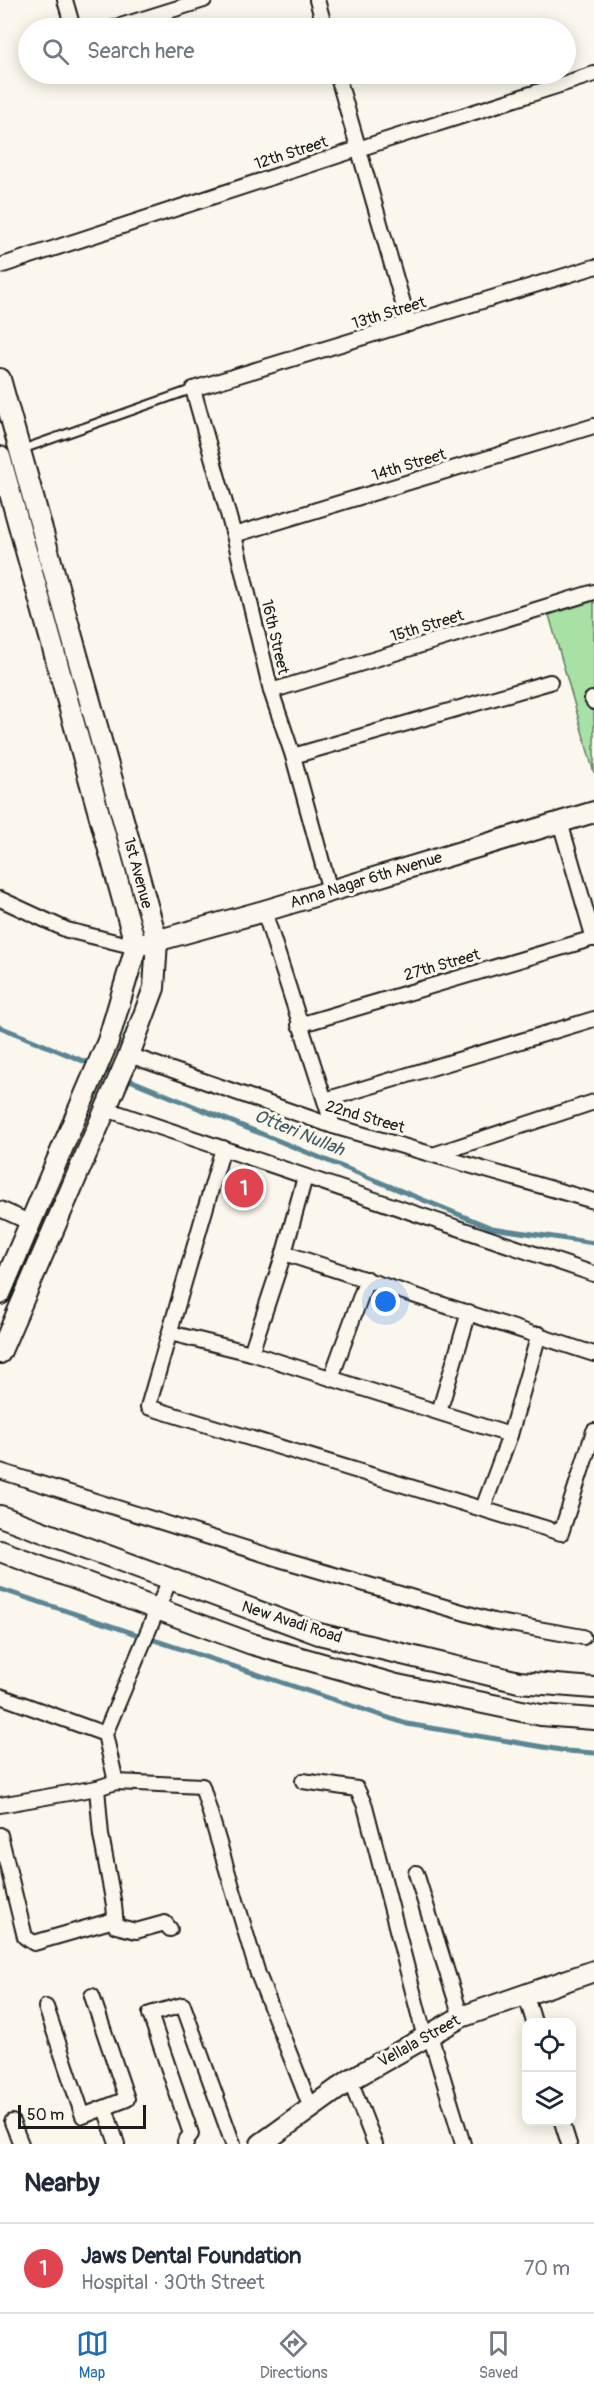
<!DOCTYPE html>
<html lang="en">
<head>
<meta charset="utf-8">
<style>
	:root { --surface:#fff; --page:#f6f6f7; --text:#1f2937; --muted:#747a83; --line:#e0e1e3; --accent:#1f6fb2 }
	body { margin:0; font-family:Pangolin,sans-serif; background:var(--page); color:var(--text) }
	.controls { position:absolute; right:18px; bottom:18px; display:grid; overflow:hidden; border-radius:12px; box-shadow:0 3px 15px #0003 }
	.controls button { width:54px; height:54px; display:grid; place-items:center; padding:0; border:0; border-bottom:2px solid var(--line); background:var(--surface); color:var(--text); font:30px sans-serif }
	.scale { position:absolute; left:18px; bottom:15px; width:128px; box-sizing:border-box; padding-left:6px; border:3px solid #1c1c1c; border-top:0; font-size:16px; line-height:21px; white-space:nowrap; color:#1c1c1c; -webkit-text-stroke:4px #fbf7ec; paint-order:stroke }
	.you { position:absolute; left:386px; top:1302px; width:21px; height:21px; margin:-15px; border:4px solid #fff; border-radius:50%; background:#1a73e8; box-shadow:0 0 0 9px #1a73e833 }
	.badge { display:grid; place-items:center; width:39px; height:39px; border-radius:50%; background:var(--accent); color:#fff; font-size:20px; font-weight:700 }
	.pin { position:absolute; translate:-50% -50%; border:3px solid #fff; box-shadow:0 2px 6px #0006 }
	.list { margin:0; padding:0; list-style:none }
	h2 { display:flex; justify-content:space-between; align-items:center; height:78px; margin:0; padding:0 24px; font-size:26px }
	h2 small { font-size:20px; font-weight:400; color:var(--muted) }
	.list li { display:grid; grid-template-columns:39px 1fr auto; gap:18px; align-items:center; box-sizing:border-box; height:90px; padding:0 24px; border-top:2px solid var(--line) }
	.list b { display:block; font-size:22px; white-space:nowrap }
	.list p { margin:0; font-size:20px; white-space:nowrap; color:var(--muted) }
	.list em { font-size:20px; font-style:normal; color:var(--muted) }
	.icon { flex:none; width:33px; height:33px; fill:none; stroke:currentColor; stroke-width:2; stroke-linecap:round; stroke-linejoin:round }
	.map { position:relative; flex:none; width:594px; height:2144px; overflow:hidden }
	.search { position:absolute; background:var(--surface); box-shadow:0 3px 15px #0003; left:18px; right:18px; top:18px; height:66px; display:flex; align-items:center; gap:15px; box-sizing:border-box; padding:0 21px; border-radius:33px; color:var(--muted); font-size:22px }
	.sheet { height:168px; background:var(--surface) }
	nav { display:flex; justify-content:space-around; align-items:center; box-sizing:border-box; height:84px; border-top:2px solid var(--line); background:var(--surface); font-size:16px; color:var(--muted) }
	nav a { display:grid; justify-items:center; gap:3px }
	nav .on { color:var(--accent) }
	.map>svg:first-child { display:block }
</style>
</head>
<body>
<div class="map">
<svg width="594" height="2144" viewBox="0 0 594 2144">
	<rect width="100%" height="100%" fill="#fbf7ec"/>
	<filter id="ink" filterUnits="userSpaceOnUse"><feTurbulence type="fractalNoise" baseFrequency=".0167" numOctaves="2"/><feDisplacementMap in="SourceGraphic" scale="12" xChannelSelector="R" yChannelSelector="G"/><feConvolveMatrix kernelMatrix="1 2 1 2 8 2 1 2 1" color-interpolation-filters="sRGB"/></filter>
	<g filter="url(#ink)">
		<path fill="#a7e1a5" stroke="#627e60" stroke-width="1.5" d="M594,601V773L549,615Z"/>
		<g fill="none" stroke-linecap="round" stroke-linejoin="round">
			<g stroke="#5a8594" stroke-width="5">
				<path d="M0,1027L492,1228L594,1243"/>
				<path d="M0,1589L407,1724L567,1751L594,1753"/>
			</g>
			<g stroke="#1c1c1c" stroke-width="11">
				<path id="lane" d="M23,449L193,389"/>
			</g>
			<g stroke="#1c1c1c" stroke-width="18">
				<g id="street">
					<path d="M65,0L73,28"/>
					<path d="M317,0L325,28"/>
					<path d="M114,28L204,0"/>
					<path d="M337,74L409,324"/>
					<path d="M0,266L358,149L594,74"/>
					<path d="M234,535L594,426"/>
					<path d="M271,691L594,592"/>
					<path d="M592,699L594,702"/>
					<path d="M293,756L550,682"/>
					<path d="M560,822L594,939"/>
					<path d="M330,891L293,756L271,691L234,535L193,389L594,267"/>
					<path d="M0,899L67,930L136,947"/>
					<path d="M264,911L333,1126"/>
					<path d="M299,1025L594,938"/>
					<path d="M129,1055L333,1126L594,1201"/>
					<path d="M325,1100L594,1019"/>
					<path d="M106,1109L594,1274"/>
					<path d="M223,1148L148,1407L561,1533L594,1431"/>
					<path d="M436,1154L594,1102"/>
					<path d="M0,1209L31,1223"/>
					<path d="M284,1253L594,1354"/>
					<path d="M170,1333L251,1353L510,1435"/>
					<path d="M251,1353L284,1253L305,1177"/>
					<path d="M331,1378L367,1279"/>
					<path d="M439,1412L469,1312"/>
					<path d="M0,1471L279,1559L493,1621L583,1637"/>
					<path d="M483,1508L510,1435L539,1334"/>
					<path d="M0,1696L105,1734"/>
					<path d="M303,1781L357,1789L365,1806L425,2038"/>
					<path d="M116,1782L105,1734L170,1579"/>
					<path d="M97,1788L101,1835L114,1905L116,1926L136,1931L165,1923L170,1929"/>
					<path d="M0,1805L97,1788L116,1782L202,1786L258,1974L311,2108"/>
					<path d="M0,1835L25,1937L34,1943L114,1920"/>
					<path d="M416,1873L461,2017"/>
					<path d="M526,1996L534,2022"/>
					<path d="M46,2007L83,2116L127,2099L92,1996"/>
					<path d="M430,2035L463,2144"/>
					<path d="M350,2080L375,2144"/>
					<path d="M105,2108L117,2144"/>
					<path d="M12,2122L21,2144"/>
					<path d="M562,2122L569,2144"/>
					<path d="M186,2144L185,2142L191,2134L150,2014L183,2005L233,2144"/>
				</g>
			</g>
			<g stroke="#1c1c1c" stroke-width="24">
				<g id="secondary">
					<path d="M0,379L157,941L154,988L129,1055L0,1353"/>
					<path d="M0,457L136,947L108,1041L0,1294"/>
					<path d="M145,944L264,911L594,812"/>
					<path d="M0,1516L319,1634L519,1682L594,1688"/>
					<path d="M0,1551L252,1644L397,1685L541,1715L594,1719"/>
					<path d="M261,2144L350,2080L461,2017L594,1971"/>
				</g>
			</g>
			<use href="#lane" stroke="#fbf7ec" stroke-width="7"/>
			<use href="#street" stroke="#fbf7ec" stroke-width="14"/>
			<use href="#secondary" stroke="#fbf7ec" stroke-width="20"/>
		</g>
	</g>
	<g text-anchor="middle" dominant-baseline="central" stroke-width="6" stroke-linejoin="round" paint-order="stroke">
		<g font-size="16" fill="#1c1c1c" stroke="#fbf7ec">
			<text transform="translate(291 153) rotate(-18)">12th Street</text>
			<text transform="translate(389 313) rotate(-17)">13th Street</text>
			<text transform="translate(409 465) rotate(-17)">14th Street</text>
			<text transform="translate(427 626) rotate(-17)">15th Street</text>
			<text transform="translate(275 637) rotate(77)">16th Street</text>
			<text transform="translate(138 873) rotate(75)">1st Avenue</text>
			<text transform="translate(366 880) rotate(-17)">Anna Nagar 6th Avenue</text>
			<text transform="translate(442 965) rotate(-16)">27th Street</text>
			<text transform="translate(365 1117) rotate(16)">22nd Street</text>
			<text transform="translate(292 1622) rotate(18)">New Avadi Road</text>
			<text transform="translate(419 2041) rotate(-29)">Vellala Street</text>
		</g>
		<g font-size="18" font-style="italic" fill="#405962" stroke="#fbf7ec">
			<text transform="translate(299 1133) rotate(22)">Otteri Nullah</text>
		</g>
	</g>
</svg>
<div class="controls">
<button><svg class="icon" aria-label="locate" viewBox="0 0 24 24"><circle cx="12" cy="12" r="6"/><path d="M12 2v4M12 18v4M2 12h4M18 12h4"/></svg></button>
<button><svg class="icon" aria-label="layers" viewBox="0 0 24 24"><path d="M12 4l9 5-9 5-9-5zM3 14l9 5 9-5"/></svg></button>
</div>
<div class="scale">50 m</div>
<div class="you"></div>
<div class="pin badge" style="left:244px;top:1188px;background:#e0444e">1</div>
<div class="search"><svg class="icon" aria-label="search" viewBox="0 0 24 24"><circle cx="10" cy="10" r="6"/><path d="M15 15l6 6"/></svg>Search here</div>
</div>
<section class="sheet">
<h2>Nearby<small></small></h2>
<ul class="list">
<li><span class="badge" style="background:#e0444e">1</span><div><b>Jaws Dental Foundation</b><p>Hospital · 30th Street</p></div><em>70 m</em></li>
</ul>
</section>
<nav>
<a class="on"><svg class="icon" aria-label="map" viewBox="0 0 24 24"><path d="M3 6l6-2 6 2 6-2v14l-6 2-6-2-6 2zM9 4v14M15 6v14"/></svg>Map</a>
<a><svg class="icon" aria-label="directions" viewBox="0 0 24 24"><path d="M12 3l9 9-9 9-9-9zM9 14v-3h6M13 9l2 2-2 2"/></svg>Directions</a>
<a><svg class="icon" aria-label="saved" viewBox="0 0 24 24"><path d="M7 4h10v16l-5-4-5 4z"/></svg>Saved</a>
</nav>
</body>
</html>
